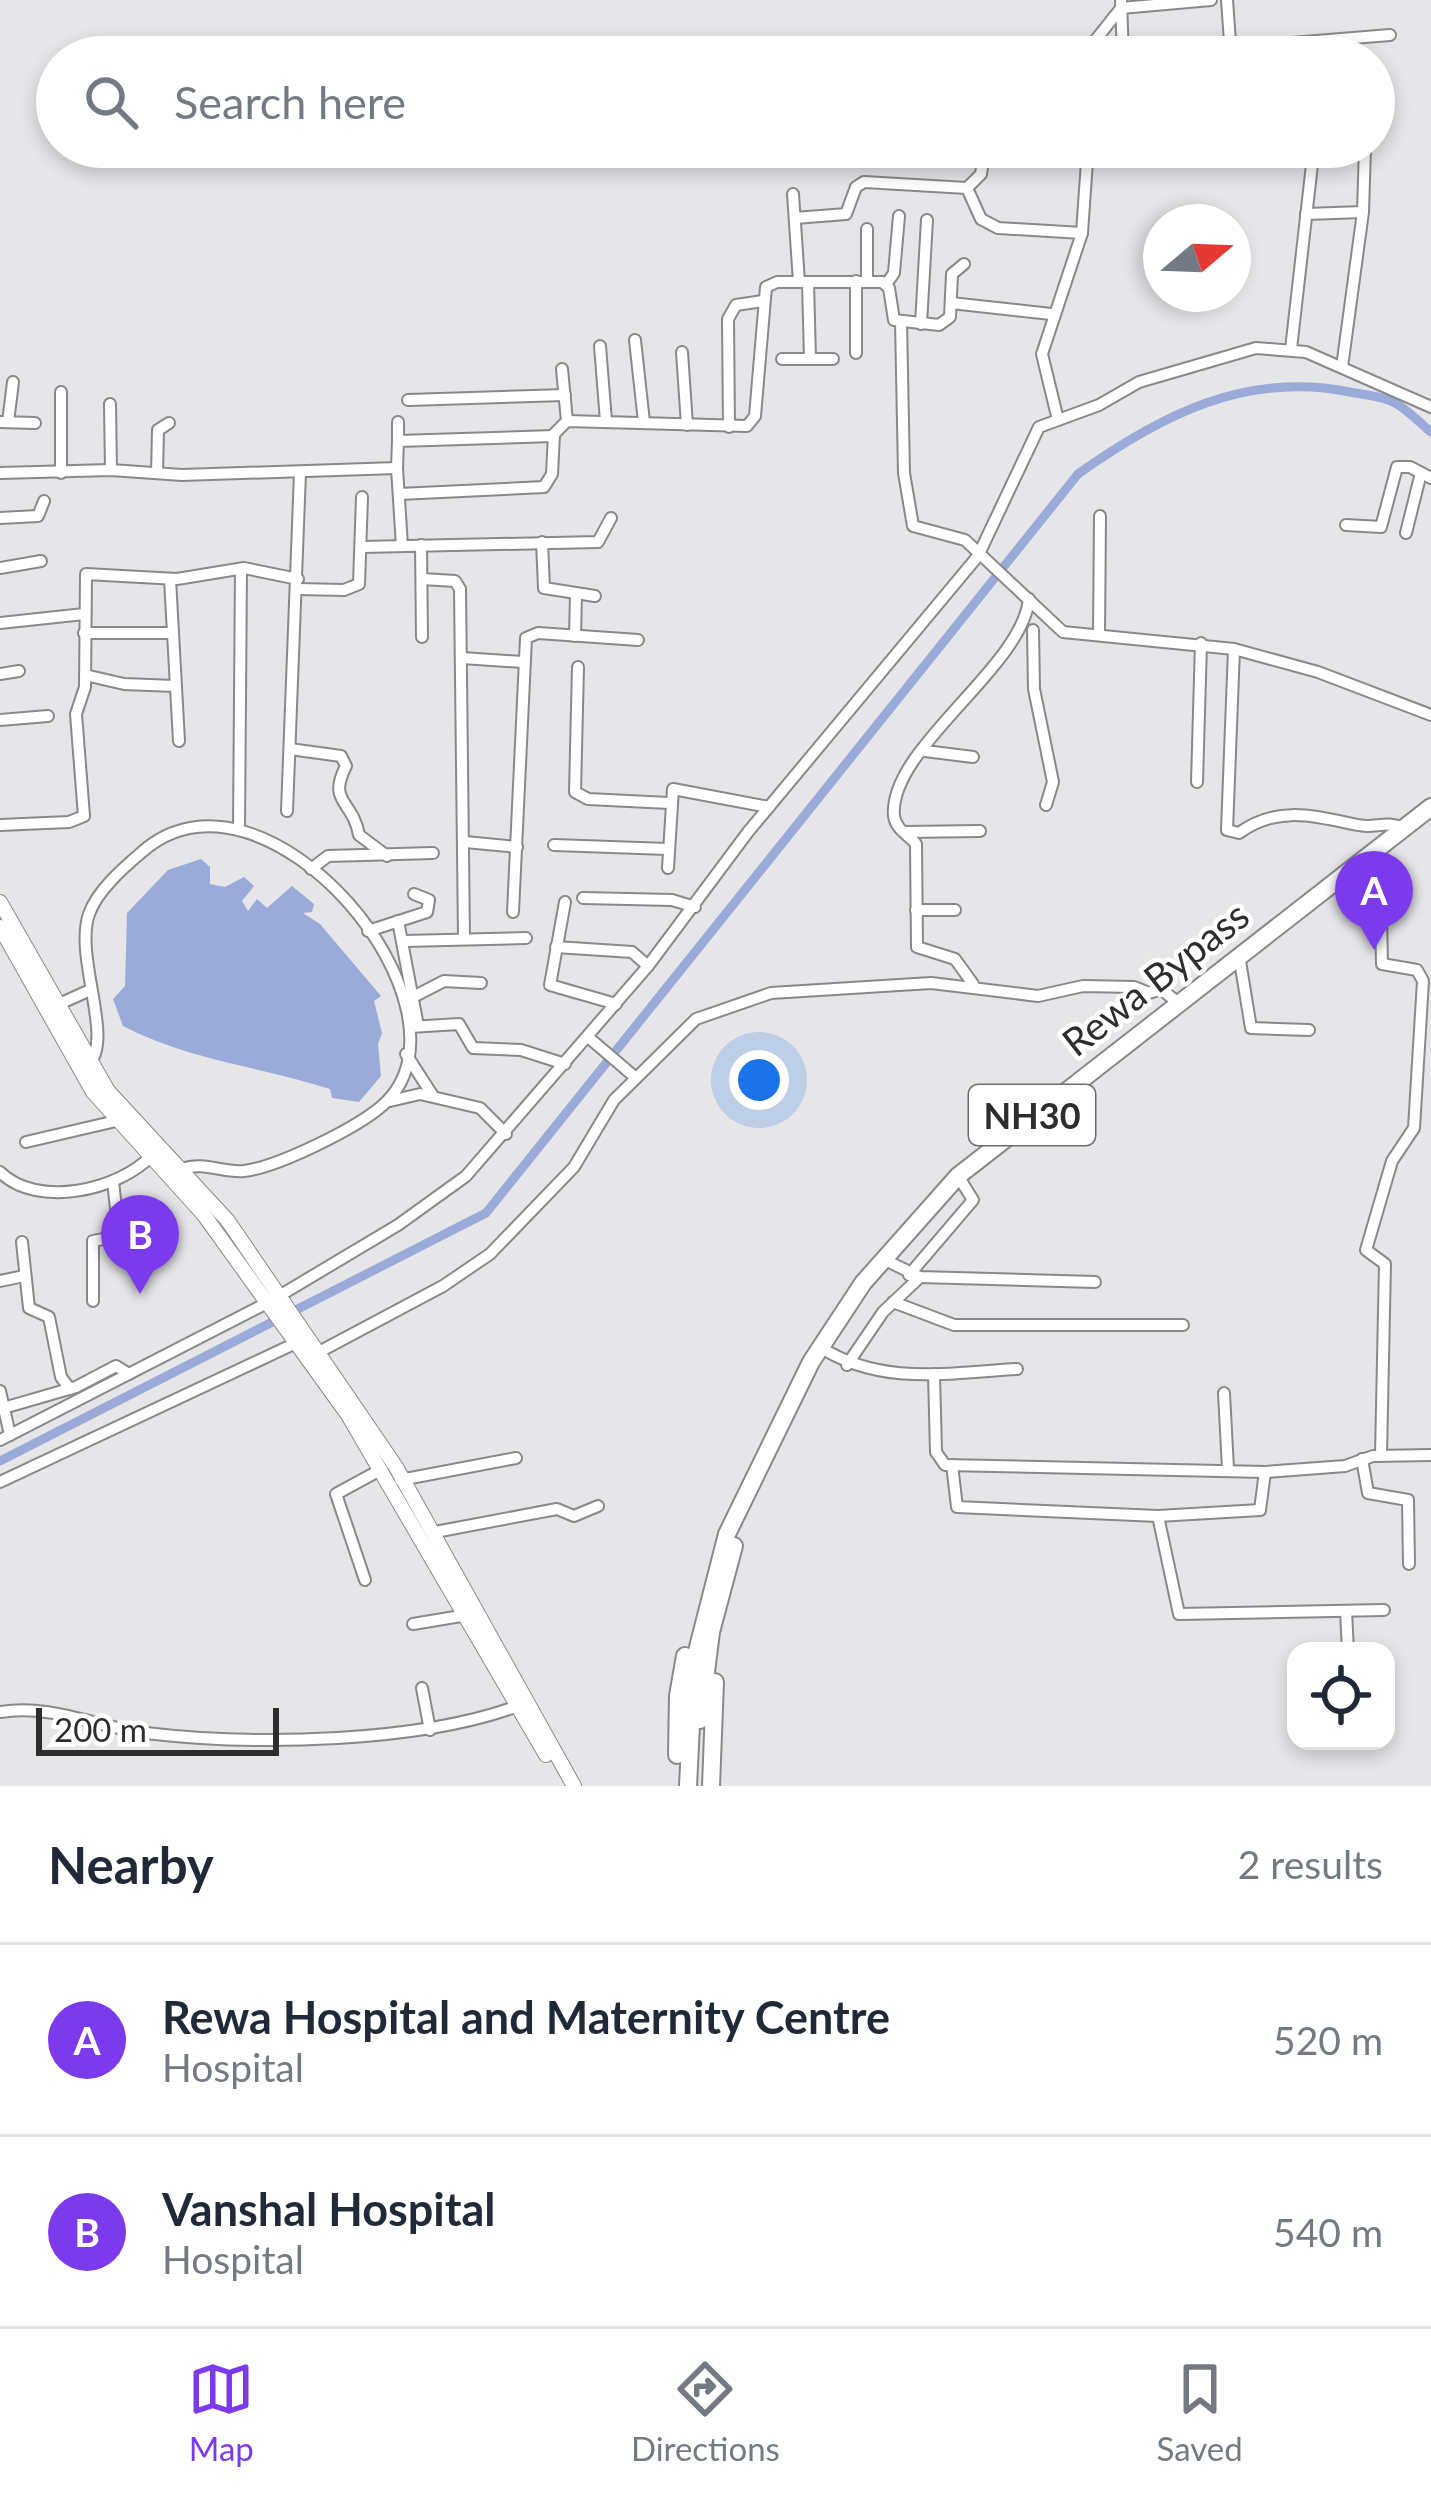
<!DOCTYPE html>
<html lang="en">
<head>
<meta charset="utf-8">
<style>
	:root { --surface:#fff; --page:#f6f6f7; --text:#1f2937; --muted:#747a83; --line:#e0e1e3; --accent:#7c3aed }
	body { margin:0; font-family:Lato,sans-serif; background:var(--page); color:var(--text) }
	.controls { position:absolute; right:36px; bottom:36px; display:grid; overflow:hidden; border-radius:24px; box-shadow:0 6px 18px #0003 }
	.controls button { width:108px; height:108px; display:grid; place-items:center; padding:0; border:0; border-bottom:3px solid var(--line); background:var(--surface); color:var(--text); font:60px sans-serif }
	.compass { position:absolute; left:1143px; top:204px; width:108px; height:108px; border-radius:50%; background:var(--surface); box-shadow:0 6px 18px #0003; rotate:71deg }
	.scale { position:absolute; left:36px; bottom:30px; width:243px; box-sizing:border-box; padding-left:12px; border:6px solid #2e2d2e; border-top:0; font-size:33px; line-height:42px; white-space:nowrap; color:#2e2d2e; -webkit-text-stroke:9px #fff; paint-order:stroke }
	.you { position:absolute; left:759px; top:1080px; width:42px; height:42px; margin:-30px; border:9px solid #fff; border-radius:50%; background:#1a73e8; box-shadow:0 0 0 18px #1a73e833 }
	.badge { display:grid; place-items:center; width:78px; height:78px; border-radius:50%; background:var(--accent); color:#fff; font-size:39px; font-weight:700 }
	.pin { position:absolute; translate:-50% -99px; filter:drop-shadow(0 3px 6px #0008) }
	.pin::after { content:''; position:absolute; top:63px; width:42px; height:36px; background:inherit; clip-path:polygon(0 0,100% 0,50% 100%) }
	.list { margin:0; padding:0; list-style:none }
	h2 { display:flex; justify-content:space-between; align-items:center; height:156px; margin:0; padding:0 48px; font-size:51px }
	h2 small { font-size:39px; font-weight:400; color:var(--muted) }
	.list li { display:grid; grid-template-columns:78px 1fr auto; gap:36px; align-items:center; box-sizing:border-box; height:192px; padding:0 48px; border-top:3px solid var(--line) }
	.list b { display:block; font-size:45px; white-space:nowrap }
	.list p { margin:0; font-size:39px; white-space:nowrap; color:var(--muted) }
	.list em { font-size:39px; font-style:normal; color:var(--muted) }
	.icon { flex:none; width:66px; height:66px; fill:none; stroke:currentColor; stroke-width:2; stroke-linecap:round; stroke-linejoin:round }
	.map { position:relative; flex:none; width:1431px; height:1786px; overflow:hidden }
	.search { position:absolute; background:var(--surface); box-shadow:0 6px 18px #0003; left:36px; right:36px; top:36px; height:132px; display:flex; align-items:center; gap:30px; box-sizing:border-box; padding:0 42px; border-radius:66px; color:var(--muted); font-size:45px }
	.sheet { height:540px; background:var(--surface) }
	nav { display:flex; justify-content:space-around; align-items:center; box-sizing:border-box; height:168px; border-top:3px solid var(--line); background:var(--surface); font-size:33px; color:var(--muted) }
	nav a { display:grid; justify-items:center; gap:6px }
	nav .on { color:var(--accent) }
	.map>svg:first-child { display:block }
</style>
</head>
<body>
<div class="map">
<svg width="1431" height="1786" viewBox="0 0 1431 1786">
	<rect width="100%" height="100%" fill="#e6e5e8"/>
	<path fill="#9aabd9" d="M201,859L210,867V884L225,887L244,877L254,886L242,901L248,911L257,899L267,908L292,886L314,904L312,912L303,913L320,924L381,996L374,1001L382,1033L378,1044L381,1076L359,1102L332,1098L330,1089C262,1067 188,1060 123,1026L113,999L125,986L127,913L168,870Z"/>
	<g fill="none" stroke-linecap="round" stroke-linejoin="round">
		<path stroke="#9aabd9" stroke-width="9" d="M0,1461L486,1213L1078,474C1161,415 1246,371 1350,392C1364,395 1383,396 1395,403C1408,410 1420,423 1431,432"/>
		<g stroke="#8a888b" stroke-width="14">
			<g id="minor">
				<path d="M1121,0L1123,57"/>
				<path d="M1227,0L1230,42"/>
				<path d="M1123,48L1256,46L1390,35"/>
				<path d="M1082,57L1121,8L1211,0"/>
				<path d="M1349,57L1350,39"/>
				<path d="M967,188L981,174L985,147"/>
				<path d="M793,194L799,282"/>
				<path d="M1306,214L1363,212"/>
				<path d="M795,218L846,214L856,187L864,182L967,188L981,219L998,228L1082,233"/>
				<path d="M856,281V353"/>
				<path d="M867,281V229"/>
				<path d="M808,282L810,359"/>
				<path d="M887,283L894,273L899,216"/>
				<path d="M951,303L1051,314"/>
				<path d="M901,321L904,473L913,526L965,540L1063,632L1234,649L1318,672L1431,715"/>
				<path d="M921,324L927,220"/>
				<path d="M635,340L644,422"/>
				<path d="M600,346L606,421"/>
				<path d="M1291,349L1314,147"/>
				<path d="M682,352L687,425"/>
				<path d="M782,359H833"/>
				<path d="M1342,367L1363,212L1365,147"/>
				<path d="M562,369L567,421"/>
				<path d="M408,400L565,395"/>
				<path d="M110,404L111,470"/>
				<path d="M1058,420L1042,354L1082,233L1088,147"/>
				<path d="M0,422L35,423"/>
				<path d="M8,422L13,382"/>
				<path d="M398,422V441"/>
				<path d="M729,427L728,319L736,305L763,301"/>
				<path d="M397,468L402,546"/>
				<path d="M0,473L111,470L182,475L397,468L398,441L554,436"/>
				<path d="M61,473V392"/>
				<path d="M157,473L158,430L169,423"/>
				<path d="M399,494L544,487L552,474L554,434L567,421L747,426L755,416L766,287L777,282H882L889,288L894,320L939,325L950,317L952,274L964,264"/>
				<path d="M0,518L38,516L44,501"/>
				<path d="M1346,525L1381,527L1397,467H1410L1431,478"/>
				<path d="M1406,533L1421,473"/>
				<path d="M542,542L544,588L595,596"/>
				<path d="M421,545L422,637"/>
				<path d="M362,547L598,542L611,518"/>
				<path d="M0,568L41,561"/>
				<path d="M170,579L179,741"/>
				<path d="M422,579L455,581L460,589L464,939"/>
				<path d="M298,589L344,590L359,584L362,497"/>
				<path d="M0,623L84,614"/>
				<path d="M1033,630L1034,689L1053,782L1046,805"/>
				<path d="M84,633H173"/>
				<path d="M1099,634L1100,516"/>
				<path d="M575,636L576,594"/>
				<path d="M1234,649L1227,830L1239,833C1277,805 1314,816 1358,825C1375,829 1385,820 1404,828"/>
				<path d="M462,658L523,662"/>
				<path d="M578,667L575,792L588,799L669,803"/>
				<path d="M0,674L19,671"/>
				<path d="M85,675L124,684L175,686"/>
				<path d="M0,720L48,716"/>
				<path d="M290,749L341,756L346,766C327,803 353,800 359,835L387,856"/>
				<path d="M925,751L973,757"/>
				<path d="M1197,782L1201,643"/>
				<path d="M287,811L300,473"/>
				<path d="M0,825L69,822L84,816L76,714L85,687L86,574L177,579L244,568L298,579"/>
				<path d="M239,827L241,569"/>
				<path d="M905,832L980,831"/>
				<path d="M465,842L517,847"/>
				<path d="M554,845L668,849"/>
				<path d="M668,868L673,789L769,807"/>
				<path d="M311,869L328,856L433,853"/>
				<path d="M1334,882L1354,905L1381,918L1382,964L1417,970L1423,981L1414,1128L1392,1161L1366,1250L1385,1264L1381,1455"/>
				<path d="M583,898L672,900L695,907"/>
				<path d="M565,902L550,985L616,1004"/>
				<path d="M916,910H955"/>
				<path d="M513,912L526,638L538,633L638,640"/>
				<path d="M398,921L418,1026"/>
				<path d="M368,931L427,912L429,900L414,894"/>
				<path d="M404,941L526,938"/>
				<path d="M556,947L632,952L648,966"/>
				<path d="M1239,955L1251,1028L1309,1030"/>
				<path d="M973,984L955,959L917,947L916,844C909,835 896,830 894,816C888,749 1022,668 1029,599"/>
				<path d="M415,996L444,981L481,983"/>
				<path d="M57,1005L88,991"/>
				<path d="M410,1027L459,1024L473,1048L521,1050L565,1064"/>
				<path d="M588,1037L636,1078"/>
				<path d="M406,1054L433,1096"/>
				<path d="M89,1064C114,1038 74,957 89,914C97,891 123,868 142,852C265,743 488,1011 383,1105C357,1128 278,1167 244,1171C222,1173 204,1161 182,1169"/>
				<path d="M390,1101L420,1094L480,1108L506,1134"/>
				<path d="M26,1142L116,1121"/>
				<path d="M0,1172C37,1209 119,1190 151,1156"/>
				<path d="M22,1242L29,1308L49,1317L61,1377L70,1389"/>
				<path d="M883,1259L920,1277L1095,1282"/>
				<path d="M909,1275L973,1200L958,1176"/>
				<path d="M0,1281L24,1276"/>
				<path d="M93,1301V1241L119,1236L113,1181"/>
				<path d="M893,1302L954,1325H1183"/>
				<path d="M820,1347C881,1386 947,1373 1017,1369"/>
				<path d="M319,1352L443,1286L490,1254L574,1167L614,1100L696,1019L771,993L931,983L1038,996L1083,986L1134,987L1149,993L1161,989L1177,1002"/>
				<path d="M847,1365L883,1312L920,1277"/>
				<path d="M934,1374L936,1452L945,1465L1265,1472L1345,1466L1373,1456L1431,1455"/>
				<path d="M0,1391L10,1435"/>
				<path d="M1224,1393L1228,1469"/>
				<path d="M0,1409L76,1387L116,1366L129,1374"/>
				<path d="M0,1440L269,1302L398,1225L466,1176L648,966L748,832L978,556L1039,427L1099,405L1139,382L1256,348L1306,352L1431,407"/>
				<path d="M1362,1459L1368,1493L1408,1500L1409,1564"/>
				<path d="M952,1465L957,1507L1158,1516L1260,1510L1265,1472"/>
				<path d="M400,1480L516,1458"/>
				<path d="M0,1482L298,1342"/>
				<path d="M1158,1516L1179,1614L1384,1610"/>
				<path d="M435,1532L557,1509L574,1516L598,1506"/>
				<path d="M365,1580L336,1494L382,1469"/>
				<path d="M1346,1611L1348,1651"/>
				<path d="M413,1624L467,1615"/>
				<path d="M422,1688L430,1730"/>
				<path d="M1294,1689H1296"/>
				<path d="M0,1712C53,1704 95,1727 146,1733C254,1746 423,1743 523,1704"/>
			</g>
		</g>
		<g stroke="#8a888b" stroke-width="16">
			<g id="major">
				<path d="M0,902L108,1091L228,1221L396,1467L574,1786"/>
				<path d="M0,927L93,1092L204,1215L348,1415L546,1755"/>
			</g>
		</g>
		<g stroke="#8a888b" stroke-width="20">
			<g id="highway">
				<path d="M700,1720L711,1632L734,1546"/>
				<path d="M677,1755L678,1696L685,1656"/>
				<path d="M688,1786L694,1663L727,1534L811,1362L863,1283L958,1176L1431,807"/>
				<path d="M711,1786L715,1682"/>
			</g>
		</g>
		<use href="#minor" stroke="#fff" stroke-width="10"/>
		<use href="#major" stroke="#fff" stroke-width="14"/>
		<use href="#highway" stroke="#fff" stroke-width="16"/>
	</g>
	<g text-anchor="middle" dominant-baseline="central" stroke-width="9" stroke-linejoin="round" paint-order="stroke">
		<rect fill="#fff" stroke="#6d6c6d" stroke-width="3" x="969" y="1085" width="126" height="60" rx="9"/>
		<g font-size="36" font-weight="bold" fill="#2e2d2e">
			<text x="1032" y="1115">NH30</text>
		</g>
		<g font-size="39" fill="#2e2d2e" stroke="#fff">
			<text transform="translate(1155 978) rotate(-38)">Rewa Bypass</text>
		</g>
	</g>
</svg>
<div class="controls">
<button><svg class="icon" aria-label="locate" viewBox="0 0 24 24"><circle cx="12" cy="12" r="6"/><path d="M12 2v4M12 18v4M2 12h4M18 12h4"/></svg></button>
</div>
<svg class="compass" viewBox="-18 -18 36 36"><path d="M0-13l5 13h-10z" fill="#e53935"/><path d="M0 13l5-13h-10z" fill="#747a83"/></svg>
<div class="scale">200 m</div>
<div class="you"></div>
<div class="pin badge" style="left:1374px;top:950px">A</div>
<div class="pin badge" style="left:140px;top:1294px">B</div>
<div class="search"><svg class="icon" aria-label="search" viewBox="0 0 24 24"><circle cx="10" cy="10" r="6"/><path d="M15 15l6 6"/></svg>Search here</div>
</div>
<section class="sheet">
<h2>Nearby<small>2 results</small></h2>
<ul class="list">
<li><span class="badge">A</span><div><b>Rewa Hospital and Maternity Centre</b><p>Hospital</p></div><em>520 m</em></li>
<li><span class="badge">B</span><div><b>Vanshal Hospital</b><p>Hospital</p></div><em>540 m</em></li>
</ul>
</section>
<nav>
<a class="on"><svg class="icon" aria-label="map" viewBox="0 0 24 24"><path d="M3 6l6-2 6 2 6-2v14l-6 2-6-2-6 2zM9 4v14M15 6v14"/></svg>Map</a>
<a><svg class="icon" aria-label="directions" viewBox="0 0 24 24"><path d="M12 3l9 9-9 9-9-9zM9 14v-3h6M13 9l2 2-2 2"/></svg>Directions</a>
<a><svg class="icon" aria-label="saved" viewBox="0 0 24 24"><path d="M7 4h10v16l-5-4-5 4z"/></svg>Saved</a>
</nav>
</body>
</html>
